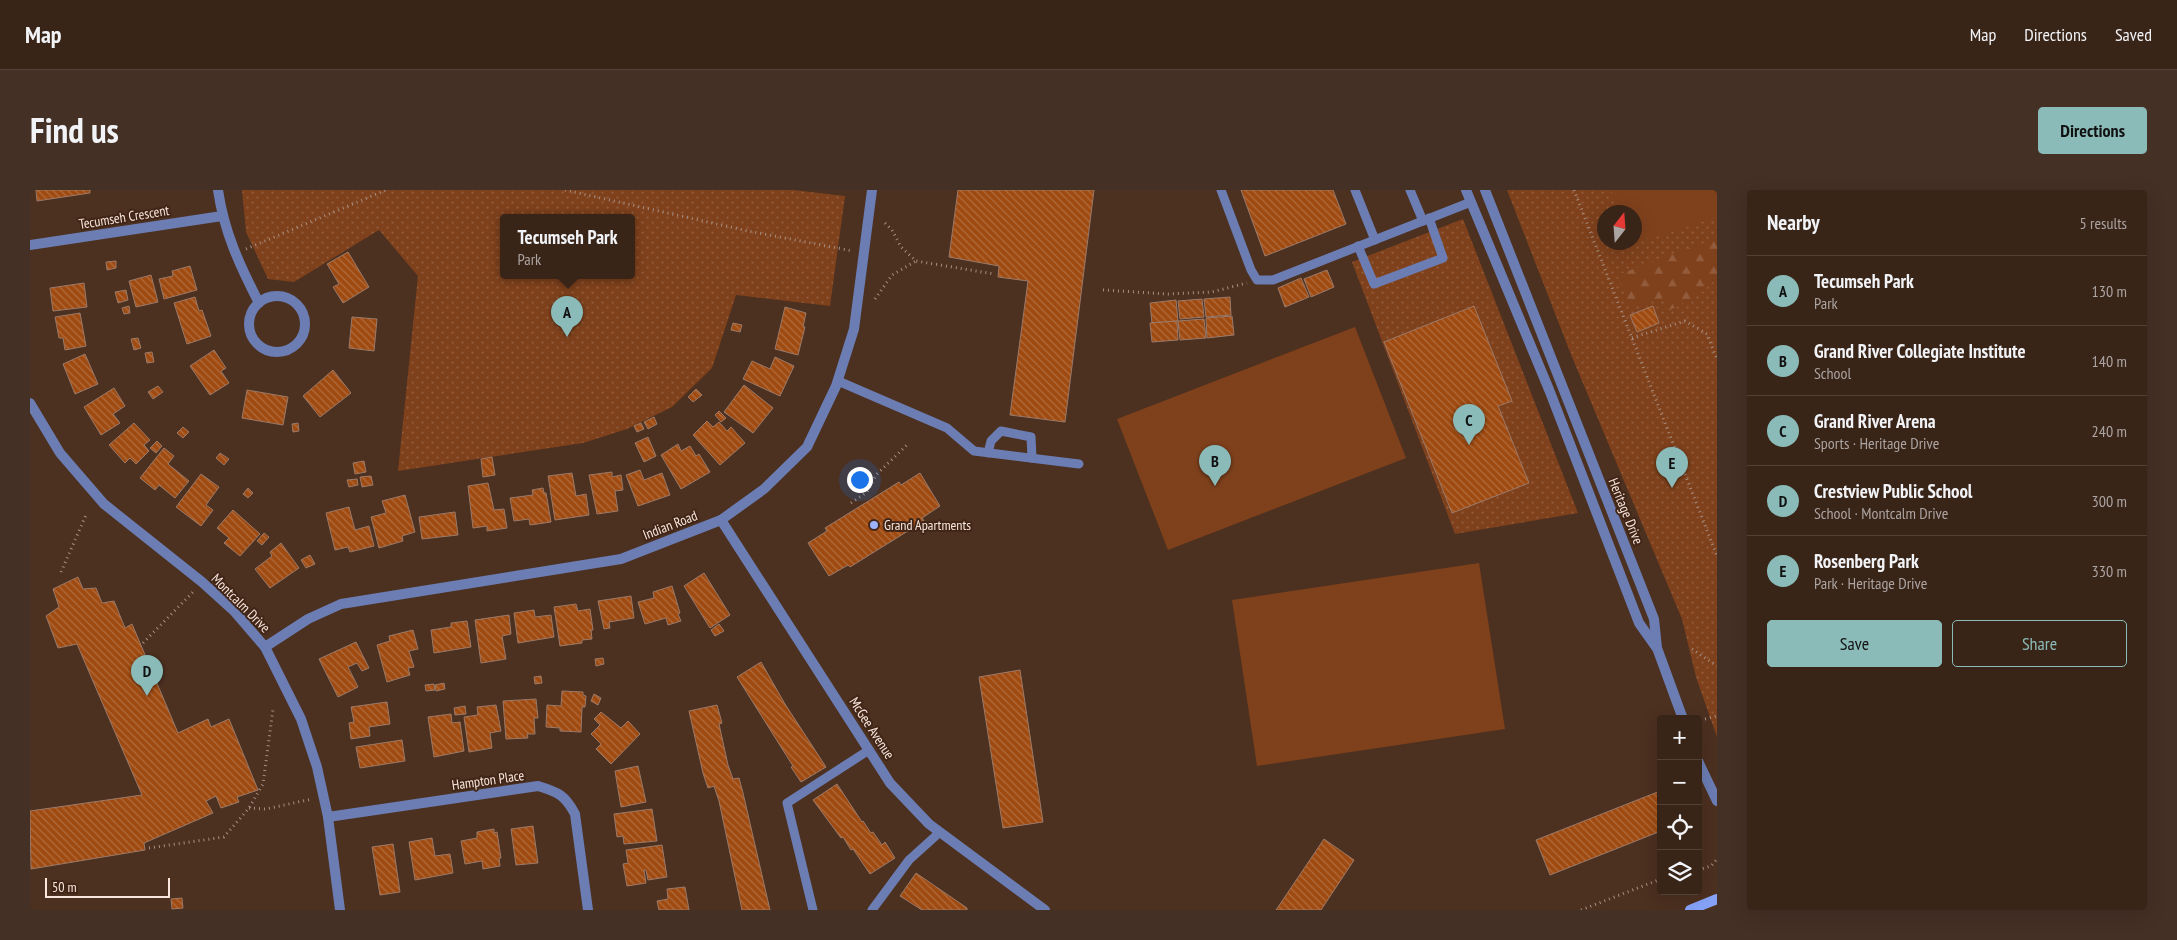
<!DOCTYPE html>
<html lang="en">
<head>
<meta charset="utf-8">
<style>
	:root { --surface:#392418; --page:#443025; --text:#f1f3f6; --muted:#aba4a2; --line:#534137; --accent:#8bbbb9 }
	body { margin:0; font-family:"PT Sans Narrow",sans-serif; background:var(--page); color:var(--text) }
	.controls { position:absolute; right:15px; bottom:15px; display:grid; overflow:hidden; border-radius:5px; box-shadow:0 5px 20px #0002 }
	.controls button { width:45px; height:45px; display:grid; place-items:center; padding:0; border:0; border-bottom:1px solid var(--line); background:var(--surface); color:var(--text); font:25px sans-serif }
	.compass { position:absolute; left:1567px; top:15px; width:45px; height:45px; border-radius:50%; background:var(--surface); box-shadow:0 5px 20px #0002; rotate:17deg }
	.scale { position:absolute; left:15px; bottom:12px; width:125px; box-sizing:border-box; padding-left:5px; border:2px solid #f8e5db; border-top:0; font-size:14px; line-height:18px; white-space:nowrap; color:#f8e5db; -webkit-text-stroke:4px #412617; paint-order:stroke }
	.you { position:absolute; left:829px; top:289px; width:18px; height:18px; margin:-12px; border:4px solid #fff; border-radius:50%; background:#1a73e8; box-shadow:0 0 0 8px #1a73e833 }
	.badge { display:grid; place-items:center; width:32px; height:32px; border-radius:50%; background:var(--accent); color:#111; font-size:16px; font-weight:700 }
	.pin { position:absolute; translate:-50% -41px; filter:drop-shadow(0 1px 2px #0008) }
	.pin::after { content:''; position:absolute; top:26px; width:18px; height:15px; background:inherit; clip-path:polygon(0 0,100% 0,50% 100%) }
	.popup { position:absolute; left:470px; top:24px; width:135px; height:65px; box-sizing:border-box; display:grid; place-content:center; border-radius:5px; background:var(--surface); filter:drop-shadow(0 1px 4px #0005); font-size:16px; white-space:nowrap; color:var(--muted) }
	.popup b { font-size:19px; color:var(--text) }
	.popup::after { content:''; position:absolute; left:50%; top:100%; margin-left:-10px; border:10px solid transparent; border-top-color:var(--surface) }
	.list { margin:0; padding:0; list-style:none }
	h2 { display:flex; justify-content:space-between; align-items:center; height:65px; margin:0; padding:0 20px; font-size:21px }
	h2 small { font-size:16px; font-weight:400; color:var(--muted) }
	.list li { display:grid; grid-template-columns:32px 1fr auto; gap:15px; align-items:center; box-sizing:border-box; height:70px; padding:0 20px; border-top:1px solid var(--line) }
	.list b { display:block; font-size:19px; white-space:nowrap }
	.list p { margin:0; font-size:16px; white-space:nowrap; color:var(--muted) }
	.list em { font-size:16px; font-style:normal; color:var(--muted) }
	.actions { display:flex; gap:10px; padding:15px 20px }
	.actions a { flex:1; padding:11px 0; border:1px solid var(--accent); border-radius:5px; text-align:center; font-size:18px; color:var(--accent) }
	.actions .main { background:var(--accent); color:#111 }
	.icon { flex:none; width:28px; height:28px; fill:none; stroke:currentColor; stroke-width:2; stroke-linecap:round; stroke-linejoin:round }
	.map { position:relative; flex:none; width:1687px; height:720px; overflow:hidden; border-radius:5px }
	header { display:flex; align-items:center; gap:30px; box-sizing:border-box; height:70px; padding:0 25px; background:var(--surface); border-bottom:1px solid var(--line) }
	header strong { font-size:24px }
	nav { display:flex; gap:28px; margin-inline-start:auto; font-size:18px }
	.intro { display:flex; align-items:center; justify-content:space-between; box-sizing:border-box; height:120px; padding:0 30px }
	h1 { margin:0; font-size:35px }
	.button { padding:12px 22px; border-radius:5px; background:var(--accent); color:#111; font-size:18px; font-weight:700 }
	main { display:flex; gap:30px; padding:0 30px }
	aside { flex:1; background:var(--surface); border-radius:5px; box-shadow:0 5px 20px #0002 }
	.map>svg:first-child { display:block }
</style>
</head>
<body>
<header>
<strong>Map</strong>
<nav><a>Map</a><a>Directions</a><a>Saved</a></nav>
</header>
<div class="intro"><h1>Find us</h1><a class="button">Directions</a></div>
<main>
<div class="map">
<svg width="1687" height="720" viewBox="0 0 1687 720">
	<defs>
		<pattern id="grass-dots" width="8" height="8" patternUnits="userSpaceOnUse" patternTransform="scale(1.25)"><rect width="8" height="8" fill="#7f411c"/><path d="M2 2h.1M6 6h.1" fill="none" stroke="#925c3c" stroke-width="1.8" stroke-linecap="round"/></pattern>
		<pattern id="forest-firs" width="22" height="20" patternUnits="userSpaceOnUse" patternTransform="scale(1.25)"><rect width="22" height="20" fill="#7f411c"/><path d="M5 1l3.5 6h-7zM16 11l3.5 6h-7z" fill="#925c3c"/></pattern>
		<pattern id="building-back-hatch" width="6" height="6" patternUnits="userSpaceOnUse" patternTransform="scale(1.25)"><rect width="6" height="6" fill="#9f4a10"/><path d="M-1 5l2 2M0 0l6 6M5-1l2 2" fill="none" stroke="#b26d3e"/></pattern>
	</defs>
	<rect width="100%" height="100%" fill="#4c3020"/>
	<g fill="url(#grass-dots)" fill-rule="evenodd">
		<path d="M212,0H763L815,6L800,116L706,105L682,178L642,217L597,239L553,253L368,281L388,86L349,40L264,92L238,89L216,42ZM473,28H601V86H473Z"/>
		<path d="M1477,0H1687V547L1666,487L1652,429L1542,167ZM1574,22H1604V52H1574Z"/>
		<path d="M1433,29L1548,323L1425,344L1322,72Z"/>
	</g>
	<path fill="url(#forest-firs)" d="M1687,48V88L1670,104L1638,121L1633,108L1600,118L1587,85Z"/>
	<g fill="#7f411c">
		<path d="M1581,0H1687V27L1620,49L1605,43L1604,22H1590Z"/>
		<path d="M1325,137L1376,268L1138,360L1087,229Z"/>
		<path d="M1449,373L1475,539L1227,576L1202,410Z"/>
	</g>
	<g fill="url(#building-back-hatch)" stroke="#9b7a69">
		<path d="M6,0H60V3L7,11Z"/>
		<path d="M928,0H1064L1035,232L980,225L998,91L968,87L969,76L919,67Z"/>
		<path d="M1211,0H1303L1316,34L1235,66Z"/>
		<path d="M318,62L339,97L313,113L303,97L309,94L297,74Z"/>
		<path d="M86,71V78L77,80L76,72Z"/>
		<path d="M160,76L167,100L134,109L129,89L143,86L142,81Z"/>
		<path d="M1297,80L1304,97L1281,107L1274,89Z"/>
		<path d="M121,85L128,112L106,117L99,91Z"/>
		<path d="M1271,88L1279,107L1255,117L1248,98Z"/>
		<path d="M54,93L57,117L23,121L20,98Z"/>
		<path d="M96,100L98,110L88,113L85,102Z"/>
		<path d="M165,107L169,121L172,120L181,146L157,154L144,113Z"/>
		<path d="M1200,107L1201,125L1176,127L1174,109Z"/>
		<path d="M1172,109L1174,127L1150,129L1148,111Z"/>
		<path d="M1146,110L1148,131L1122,133L1120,113Z"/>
		<path d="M99,116L100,123L94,124L92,118Z"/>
		<path d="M1444,116L1482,211L1468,216L1499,293L1422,323L1354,152Z"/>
		<path d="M1623,116L1629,133L1607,142L1600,125Z"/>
		<path d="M755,117L776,123L773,137H775L768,165L745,159Z"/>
		<path d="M50,123L56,156L35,160L33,148H29L25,127Z"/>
		<path d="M1202,126L1204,145L1177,148L1176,128Z"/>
		<path d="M322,127L347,129L344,161L319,158Z"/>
		<path d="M1174,129L1176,148L1150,150L1148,131Z"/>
		<path d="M1147,131L1148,150L1122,152L1120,133Z"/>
		<path d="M703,133L712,135L710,142L701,140Z"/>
		<path d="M108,148L111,158L104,160L101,149Z"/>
		<path d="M184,160L196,178L191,181L199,193L180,205L160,176Z"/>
		<path d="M122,162L124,172L117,173L115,163Z"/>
		<path d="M55,164L68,194L45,204L33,174Z"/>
		<path d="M745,167L764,176L750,206L713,189L722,171L740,179Z"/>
		<path d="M303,180L321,203L290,227L273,206Z"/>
		<path d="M714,195L743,218L723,243L694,222Z"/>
		<path d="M128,196L133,202L123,209L118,202Z"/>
		<path d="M84,198L95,216L83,224L90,233L71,245L54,217Z"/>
		<path d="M666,199L672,205L663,212L658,207Z"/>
		<path d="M217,200L258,207L253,235L212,228Z"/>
		<path d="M689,221L696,228L691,232L685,225Z"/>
		<path d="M624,227L627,234L618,239L614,232Z"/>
		<path d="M677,231L683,237L689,232L697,241L701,237L715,253L690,275L663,245Z"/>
		<path d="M104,233L120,250L114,255L119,261L106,274L100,268L95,273L79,255Z"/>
		<path d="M268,233L269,241L263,242L262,234Z"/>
		<path d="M611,233L614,239L607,242L604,236Z"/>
		<path d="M153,237L159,242L153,248L147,243Z"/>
		<path d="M618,247L626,266L614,272L605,253Z"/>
		<path d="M127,251L132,256L126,263L120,258Z"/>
		<path d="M648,254L651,261L660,256L666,266L669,264L680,282L651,299L631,265Z"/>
		<path d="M134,258L144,266L138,274L159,291L145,308L129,295L125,300L110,288Z"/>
		<path d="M190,263L199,269L194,275L186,268Z"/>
		<path d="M462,267L465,285L453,287L451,269Z"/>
		<path d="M334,271L336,282L325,284L323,273Z"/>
		<path d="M610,280L614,290L632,283L640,305L608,316L596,285Z"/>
		<path d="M582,282V287L591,285L593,300L585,301L588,321L567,324L559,285Z"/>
		<path d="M542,283L546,306L556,304L559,325L525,330L518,286Z"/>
		<path d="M890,283L910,316L892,328L894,331L820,377L818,375L799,386L778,353L797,341L795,338L869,292L871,295Z"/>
		<path d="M171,284L189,297L176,315L183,320L171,336L146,317Z"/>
		<path d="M341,286L343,295L332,297L330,287Z"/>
		<path d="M327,289L328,295L319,297L317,290Z"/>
		<path d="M458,293L464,320L474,319L477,338L457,341V336L443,338L438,296Z"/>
		<path d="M218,298L223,303L218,308L213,304Z"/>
		<path d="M513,298L514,303H516L521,332L500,335L499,329L484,331L480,308L503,305L502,300Z"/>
		<path d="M375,305L385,342L372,346L373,351L349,358L341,327L356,323L352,311Z"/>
		<path d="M319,317L325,340L339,336L344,356L320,362L318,357L305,360L296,323Z"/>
		<path d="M203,320L230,344L210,366L194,353L199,348L187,338Z"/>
		<path d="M425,322L428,345L392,349L389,327Z"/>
		<path d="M234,343L239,347L232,355L227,351Z"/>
		<path d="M251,353L269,378L240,398L225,379L242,366L240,362Z"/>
		<path d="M280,365L285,374L276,378L271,370Z"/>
		<path d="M674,383L700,425L680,438L654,396Z"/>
		<path d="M48,387L53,399L66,398L72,413L84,411L95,438L102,434L148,543L178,529L181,537L199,529L228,600L207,607L209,612L191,618L186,606L176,611L183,623L114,653L115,660L1,679L0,621L112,605L47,454L28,458L16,426L29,417L23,399Z"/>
		<path d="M642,396L650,423L648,424L651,431L638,435L636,428L615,434L608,412L624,408L623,402Z"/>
		<path d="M601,406L604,428L579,432L580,438L574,439L568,411Z"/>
		<path d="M546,414L548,421L560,419L563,440H561L562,449L552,450V453L530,456L524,417Z"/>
		<path d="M504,420L505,427L521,425L524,447L488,453L484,423Z"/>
		<path d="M479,425L481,444L472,446L476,469L451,473L445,430Z"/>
		<path d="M437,431L441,457L404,463L401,440L421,437V433Z"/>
		<path d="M689,434L694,441L685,446L681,440Z"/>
		<path d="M383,440L388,459L379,461L384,477L378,478L380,485L357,492L347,455L360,451L359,446Z"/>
		<path d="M326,452L339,478L332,481L327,473L318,477L328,497L308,507L289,469Z"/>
		<path d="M573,468L574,474L566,476L565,469Z"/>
		<path d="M731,472L755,514L796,577L771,592L761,577L763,576L707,487Z"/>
		<path d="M990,480L1013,632L973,638L949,487Z"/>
		<path d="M511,486L512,493L505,494L504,487Z"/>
		<path d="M414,493L415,499L406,501L405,495Z"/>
		<path d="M404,494L405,500L396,501L395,495Z"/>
		<path d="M532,501L553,502V505L556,506L555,517H552L551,542L530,541V538L516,537L517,515L531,516Z"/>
		<path d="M564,504L571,508L568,515L561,511Z"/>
		<path d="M506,509L508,528H504L505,544H497L498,548L476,549L473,511Z"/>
		<path d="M357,512L360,534L339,537L340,546L321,549L319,533L324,532L321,517Z"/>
		<path d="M466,515L471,541L460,543L462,558L439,562L434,527L448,525L447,517Z"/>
		<path d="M687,515L692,533L689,534L698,575L703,589L709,588L713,603L740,720H712L689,611L684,596L678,598L673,583L659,521Z"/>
		<path d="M435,516L436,524L425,525L424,518Z"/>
		<path d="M571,522L591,538L598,531L610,544L581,574L566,559L571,554L561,544L570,535L564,529Z"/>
		<path d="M421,524L422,533L430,532L434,561L404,567L398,527Z"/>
		<path d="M372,550L375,571L330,578L326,557Z"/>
		<path d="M608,576L616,612L591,617L585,581Z"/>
		<path d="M807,594L832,632L833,631L841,643L843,642L852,655L855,652L865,668L840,684L823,659L821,660L813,647L811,648L783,610Z"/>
		<path d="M1630,601L1631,641L1520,685L1506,650Z"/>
		<path d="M622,619L627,651L594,654L593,646L587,647L584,624Z"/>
		<path d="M503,636L508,673L486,675L481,639Z"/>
		<path d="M464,639V643L467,642L471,668H469L470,676L453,679L452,671L435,674L431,651L447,648V642Z"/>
		<path d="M402,648L405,666L420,664L423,683L385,690L379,652Z"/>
		<path d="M1294,649L1324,670L1291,720H1246Z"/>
		<path d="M363,654L370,702L350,705L342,657Z"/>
		<path d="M632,655L637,687L618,690L616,680H614L616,693L597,696L593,674L598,673L596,660Z"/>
		<path d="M886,683L937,718V720H892L870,706Z"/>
		<path d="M655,697L659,720H629L627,711L638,709L637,699Z"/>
		<path d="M152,708L153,718L142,719L141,709Z"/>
	</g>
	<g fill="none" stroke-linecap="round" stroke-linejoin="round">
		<g stroke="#a78f82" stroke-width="3" stroke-dasharray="1 4" stroke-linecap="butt">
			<path d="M535,0L718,41L823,61"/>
			<path d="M1544,0L1687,366"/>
			<path d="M855,33L862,40L871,57L886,71L964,84"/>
			<path d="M216,59L356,0"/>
			<path d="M1073,100L1138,104L1182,102L1217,93"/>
			<path d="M845,109L862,85L886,71"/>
			<path d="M1602,148L1655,131L1677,144L1687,169"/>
			<path d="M821,313L837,302L846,285L879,253"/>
			<path d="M31,382L56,325"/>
			<path d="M113,453L164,401"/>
			<path d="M1662,459L1687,476"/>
			<path d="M1675,529L1687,526"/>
			<path d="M219,618L236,619L282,609"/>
			<path d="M119,658L194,647L219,618L233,594L243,519"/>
			<path d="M1668,680L1681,676L1687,669"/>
			<path d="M1551,720L1631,689"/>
		</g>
		<g stroke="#6b7db3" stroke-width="9">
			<path d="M1191,0L1221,80L1227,90H1243L1441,12"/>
			<path d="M1325,0L1345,50"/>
			<path d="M1380,0L1393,31"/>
			<path d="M1328,56L1344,94L1413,68L1399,28"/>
			<path d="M808,191L917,238L944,261L1049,274"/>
			<path d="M958,263L961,251L971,241L1001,247L1002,268"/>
			<path d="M783,720L757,613L839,560"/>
			<path d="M842,720L879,670L910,642"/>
		</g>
		<g stroke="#6b7db3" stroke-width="10">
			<path d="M188,0C194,42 210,76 229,113"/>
			<path d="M1436,0L1520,202L1609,433L1626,457"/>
			<path d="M1455,0L1624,429L1627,458L1653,529"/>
			<path d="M0,55L192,26"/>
			<circle cx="247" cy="134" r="28"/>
			<path d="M0,213L30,263L74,314L172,392L204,421L235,457L271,529L287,577L298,627L310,720"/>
			<path d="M691,330L860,593L899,634L1015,720"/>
			<path d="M235,457L278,429L311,414L591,369L691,330L734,299L777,257L806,196L824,139L842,0"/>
			<path d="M1668,571L1687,611"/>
			<path d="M298,627L508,596C528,602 535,605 545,624L558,720"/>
		</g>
		<path stroke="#87a3f9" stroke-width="10" d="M1660,720L1687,709"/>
	</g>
	<circle fill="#9bb4fd" stroke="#412617" stroke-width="2" cx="844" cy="335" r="5"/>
	<g text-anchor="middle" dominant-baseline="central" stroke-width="4" stroke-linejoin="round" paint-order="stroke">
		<g font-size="14" fill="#f8e5db" stroke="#412617">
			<text transform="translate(94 27) rotate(-9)">Tecumseh Crescent</text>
			<text transform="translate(1596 321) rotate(68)">Heritage Drive</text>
			<text transform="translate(640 335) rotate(-21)">Indian Road</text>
			<text transform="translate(211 413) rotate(45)">Montcalm Drive</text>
			<text transform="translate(842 538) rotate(57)">McGee Avenue</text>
			<text transform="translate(458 590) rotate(-8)">Hampton Place</text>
		</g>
		<g font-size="14" fill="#f8e5db" stroke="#412617" text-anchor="start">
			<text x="854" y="335">Grand Apartments</text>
		</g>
	</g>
</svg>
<div class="controls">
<button>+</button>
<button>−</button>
<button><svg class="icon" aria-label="locate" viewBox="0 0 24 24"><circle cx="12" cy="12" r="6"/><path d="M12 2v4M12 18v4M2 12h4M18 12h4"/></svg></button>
<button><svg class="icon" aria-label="layers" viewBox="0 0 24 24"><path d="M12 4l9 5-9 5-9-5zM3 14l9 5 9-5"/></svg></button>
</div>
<svg class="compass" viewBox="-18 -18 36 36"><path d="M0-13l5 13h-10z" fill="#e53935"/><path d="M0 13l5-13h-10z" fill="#aba4a2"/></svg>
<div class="scale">50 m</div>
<div class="you"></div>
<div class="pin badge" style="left:537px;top:147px">A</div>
<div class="popup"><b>Tecumseh Park</b>Park</div>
<div class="pin badge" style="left:1185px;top:296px">B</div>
<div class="pin badge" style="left:1439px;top:255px">C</div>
<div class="pin badge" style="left:117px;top:506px">D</div>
<div class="pin badge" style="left:1642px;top:298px">E</div>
</div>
<aside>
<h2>Nearby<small>5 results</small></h2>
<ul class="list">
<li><span class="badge">A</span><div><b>Tecumseh Park</b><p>Park</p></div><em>130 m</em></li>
<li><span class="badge">B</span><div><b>Grand River Collegiate Institute</b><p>School</p></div><em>140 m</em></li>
<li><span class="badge">C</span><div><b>Grand River Arena</b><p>Sports · Heritage Drive</p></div><em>240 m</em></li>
<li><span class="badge">D</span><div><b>Crestview Public School</b><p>School · Montcalm Drive</p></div><em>300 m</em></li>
<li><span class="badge">E</span><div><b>Rosenberg Park</b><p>Park · Heritage Drive</p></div><em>330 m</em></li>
</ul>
<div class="actions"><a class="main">Save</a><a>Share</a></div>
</aside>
</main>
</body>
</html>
